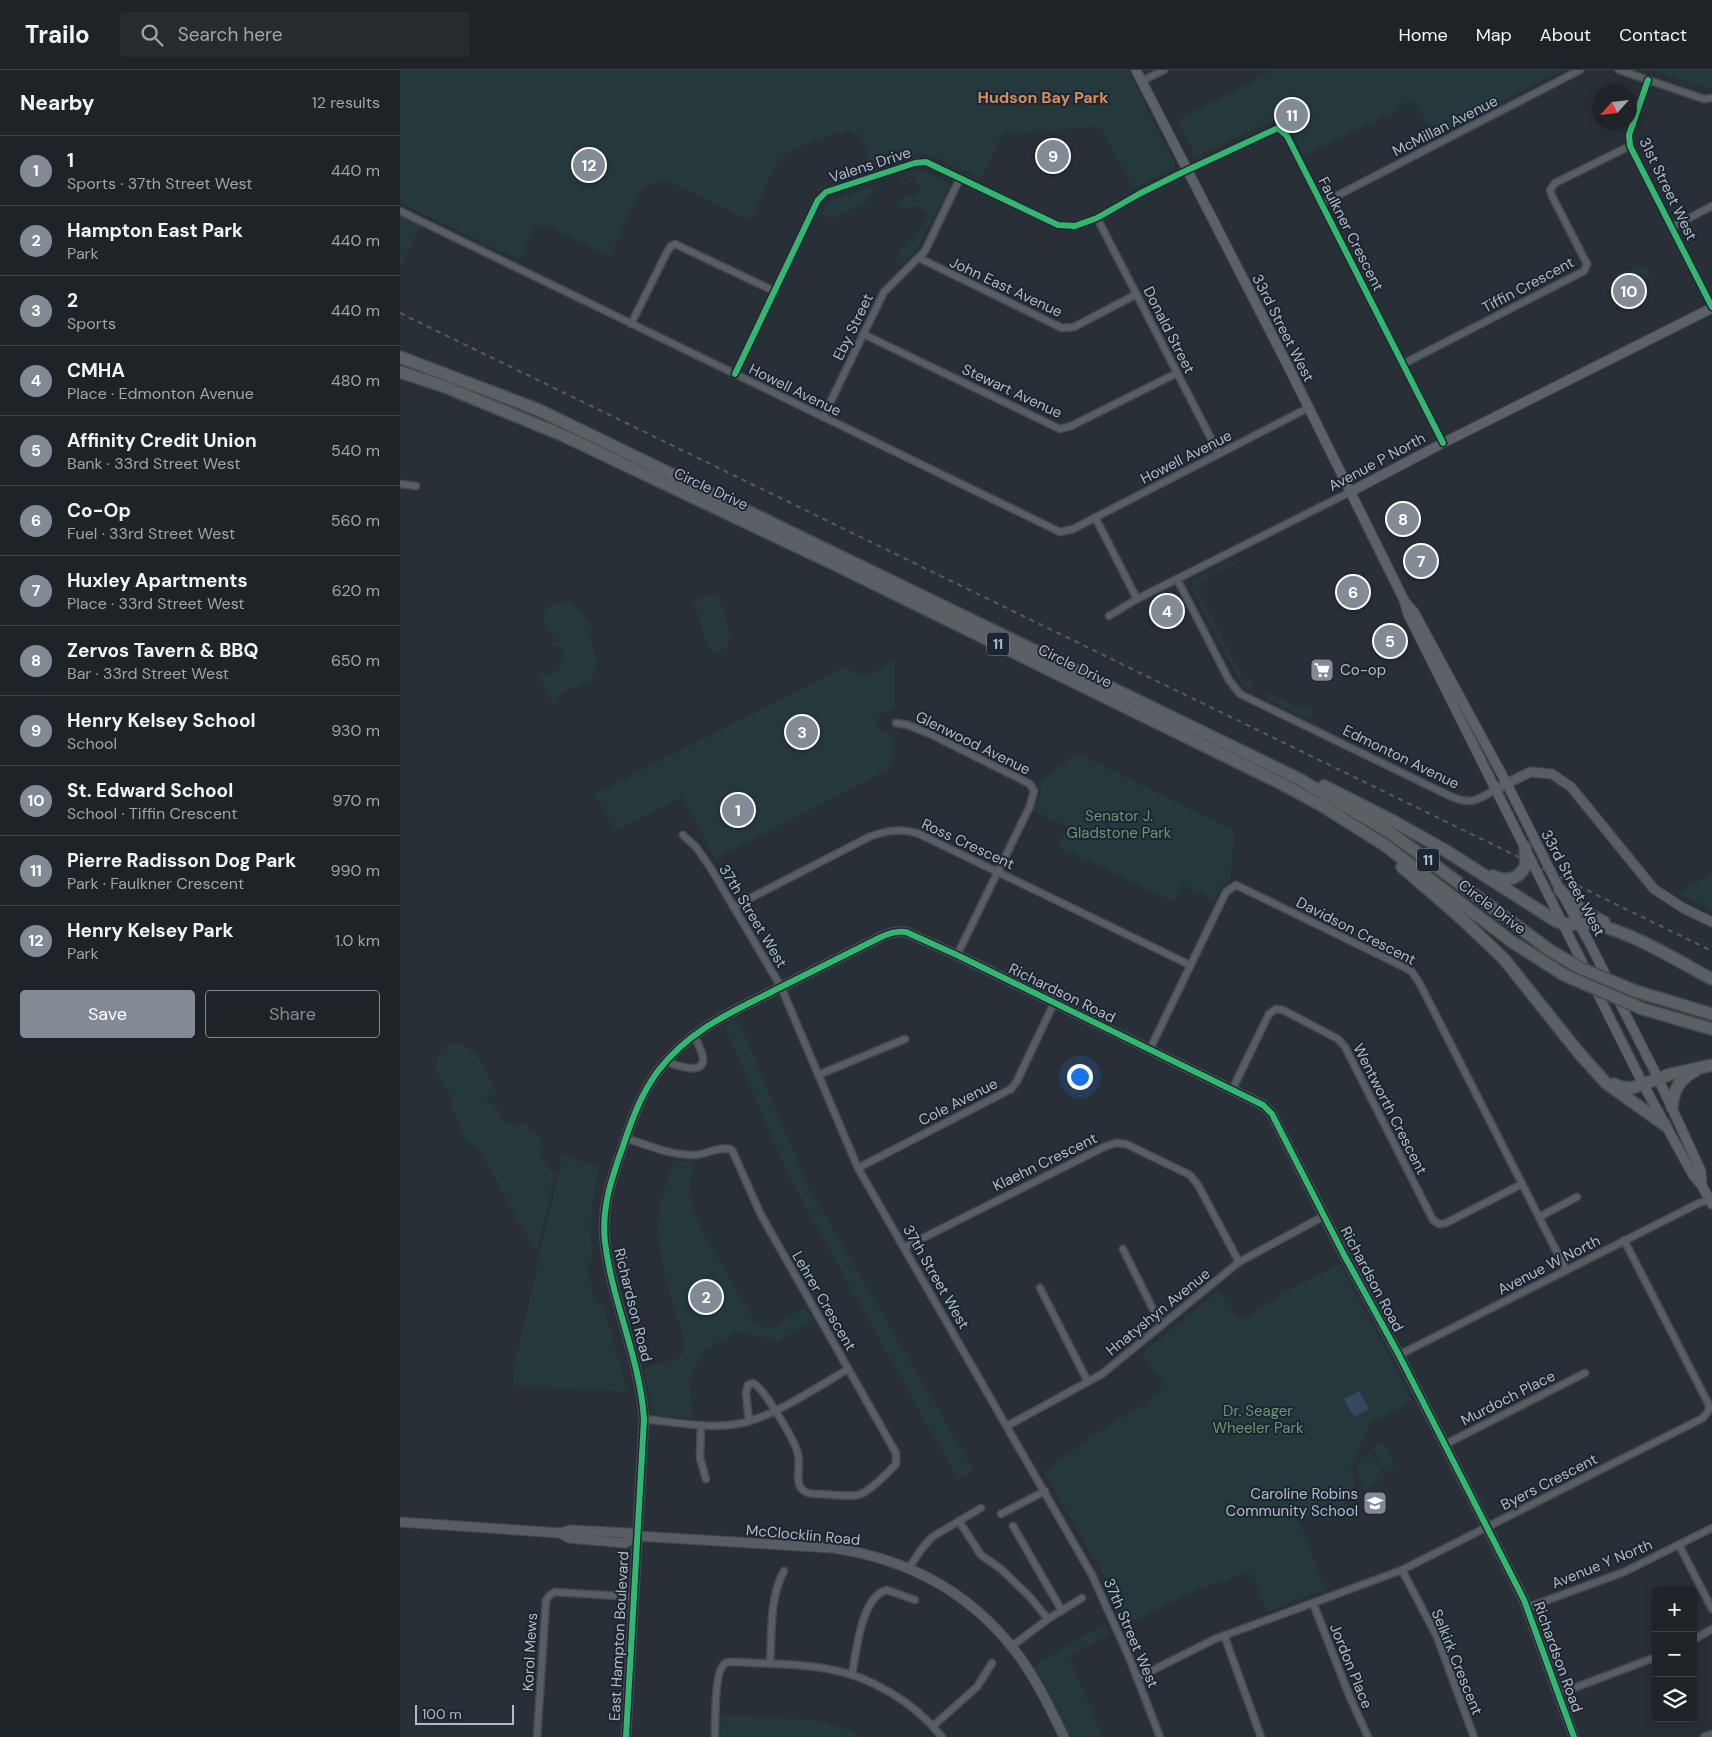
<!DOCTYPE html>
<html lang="en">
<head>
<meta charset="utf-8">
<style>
	:root { --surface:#1e2328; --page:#262b30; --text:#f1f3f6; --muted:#a1a4a8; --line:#3c4045; --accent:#828a95 }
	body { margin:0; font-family:"DM Sans",sans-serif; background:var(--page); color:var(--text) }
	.controls { position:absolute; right:15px; bottom:15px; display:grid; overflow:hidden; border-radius:5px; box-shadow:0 2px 12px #0003 }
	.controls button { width:45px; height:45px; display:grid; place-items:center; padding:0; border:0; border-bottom:1px solid var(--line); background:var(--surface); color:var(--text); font:25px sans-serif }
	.compass { position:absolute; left:1192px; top:15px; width:45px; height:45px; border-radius:50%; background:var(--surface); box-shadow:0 2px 12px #0003; rotate:243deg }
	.scale { position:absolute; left:15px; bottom:12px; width:99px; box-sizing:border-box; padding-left:5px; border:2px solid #b2bbc8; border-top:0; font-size:14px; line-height:18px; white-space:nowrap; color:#b2bbc8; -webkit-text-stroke:4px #1c2531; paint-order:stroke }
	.you { position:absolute; left:679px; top:1006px; width:18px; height:18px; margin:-12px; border:4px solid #fff; border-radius:50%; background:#1a73e8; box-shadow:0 0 0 8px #1a73e833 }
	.badge { display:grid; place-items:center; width:32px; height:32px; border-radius:50%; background:var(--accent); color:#fff; font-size:16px; font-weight:700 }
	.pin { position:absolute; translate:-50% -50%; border:2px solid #fff; box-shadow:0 1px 5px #0006 }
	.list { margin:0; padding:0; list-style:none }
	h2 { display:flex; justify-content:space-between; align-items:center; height:65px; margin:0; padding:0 20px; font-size:21px }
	h2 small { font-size:16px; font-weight:400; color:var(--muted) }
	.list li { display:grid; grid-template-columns:32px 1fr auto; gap:15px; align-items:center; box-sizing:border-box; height:70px; padding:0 20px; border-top:1px solid var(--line) }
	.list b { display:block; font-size:19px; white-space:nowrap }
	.list p { margin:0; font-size:16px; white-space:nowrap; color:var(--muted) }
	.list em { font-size:16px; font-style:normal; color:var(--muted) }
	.actions { display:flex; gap:10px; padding:15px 20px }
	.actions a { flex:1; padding:11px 0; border:1px solid var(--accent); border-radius:5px; text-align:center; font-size:18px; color:var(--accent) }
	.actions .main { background:var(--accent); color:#fff }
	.icon { flex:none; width:28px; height:28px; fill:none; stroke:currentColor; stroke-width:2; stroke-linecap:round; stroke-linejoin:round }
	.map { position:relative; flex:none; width:1312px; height:1667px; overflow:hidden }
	header { display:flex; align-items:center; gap:30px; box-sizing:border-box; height:70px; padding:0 25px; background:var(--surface); border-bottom:1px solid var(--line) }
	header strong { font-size:24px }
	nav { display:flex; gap:28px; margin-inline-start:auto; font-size:18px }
	.search { width:350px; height:45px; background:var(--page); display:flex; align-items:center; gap:12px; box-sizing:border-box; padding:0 18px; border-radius:5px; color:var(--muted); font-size:19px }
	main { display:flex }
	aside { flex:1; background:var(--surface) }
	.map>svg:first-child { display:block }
</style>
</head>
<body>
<header>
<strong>Trailo</strong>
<div class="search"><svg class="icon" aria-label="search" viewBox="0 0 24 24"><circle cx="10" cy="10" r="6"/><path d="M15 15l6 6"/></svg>Search here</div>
<nav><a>Home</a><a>Map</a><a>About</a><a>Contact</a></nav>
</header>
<main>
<aside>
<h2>Nearby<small>12 results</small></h2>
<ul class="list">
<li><span class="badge">1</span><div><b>1</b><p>Sports · 37th Street West</p></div><em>440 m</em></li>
<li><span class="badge">2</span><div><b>Hampton East Park</b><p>Park</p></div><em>440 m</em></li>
<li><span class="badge">3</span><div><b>2</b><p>Sports</p></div><em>440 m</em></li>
<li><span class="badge">4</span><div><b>CMHA</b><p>Place · Edmonton Avenue</p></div><em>480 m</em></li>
<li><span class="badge">5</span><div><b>Affinity Credit Union</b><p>Bank · 33rd Street West</p></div><em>540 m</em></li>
<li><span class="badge">6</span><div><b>Co-Op</b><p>Fuel · 33rd Street West</p></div><em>560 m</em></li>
<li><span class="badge">7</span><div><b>Huxley Apartments</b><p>Place · 33rd Street West</p></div><em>620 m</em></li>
<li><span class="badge">8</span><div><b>Zervos Tavern &amp; BBQ</b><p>Bar · 33rd Street West</p></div><em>650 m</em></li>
<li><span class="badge">9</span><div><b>Henry Kelsey School</b><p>School</p></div><em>930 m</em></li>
<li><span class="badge">10</span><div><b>St. Edward School</b><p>School · Tiffin Crescent</p></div><em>970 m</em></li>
<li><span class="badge">11</span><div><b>Pierre Radisson Dog Park</b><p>Park · Faulkner Crescent</p></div><em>990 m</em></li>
<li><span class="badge">12</span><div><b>Henry Kelsey Park</b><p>Park</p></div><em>1.0 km</em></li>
</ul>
<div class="actions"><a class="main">Save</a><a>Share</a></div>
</aside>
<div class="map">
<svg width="1312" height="1667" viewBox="0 0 1312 1667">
	<rect width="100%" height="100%" fill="#282f36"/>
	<g fill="#25393c">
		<path d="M0,0H728L774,91L775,96L771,101L734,119L700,57L602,64L581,109L531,85L517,84L475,96L471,93C466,80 463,59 446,60C430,66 393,76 382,88C369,103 363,126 354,144L350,148H344L274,114C261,109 247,113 239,124L209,186L145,155H141L133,159L121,186L117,189L0,133Z"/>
		<path d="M874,0H1164L1033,66L1014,29L997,37L998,40L904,86C897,73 892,52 875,50L796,87L777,50Z"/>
		<path d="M1251,0H1312V18H1309Z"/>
		<path d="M519,101L527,102L547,112L549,117L518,178L500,196L495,191L500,186L499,180L524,155L528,143L523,141V138L510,136L509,139L500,138L501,135L491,133L521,122L515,104L504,108L506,114H504L501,109V107Z"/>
		<path d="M475,116L473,124L468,127L466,133L432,149L422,144L429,132Z"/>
		<path d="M0,145L21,155L0,197Z"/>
		<path d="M1245,196L1251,205L1225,222L1213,207C1222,200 1234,200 1245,196Z"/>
		<path d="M832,491H834L837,499L833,494L801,511L804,517L798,520L844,611L849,609L853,616L851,620L842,613L837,607L791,516L793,511Z"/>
		<path d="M318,524C322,540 335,563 327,578L313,584L306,572L300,549L293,535L297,528Z"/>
		<path d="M167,532L176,537L193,556L185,570L192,569C193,578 196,588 196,597C194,620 169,614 157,627C155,629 155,632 154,634C147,625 144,615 138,605L150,606L162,595L168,593L163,587V583L166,581L159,577H153L151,572L154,566L143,550L142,543L151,535Z"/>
		<path d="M494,589V639L493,640C483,641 479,643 476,652L481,662L493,665V688L486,701L315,789L282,727L215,761L195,724L446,596C462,614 478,601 494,589Z"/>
		<path d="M869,623L900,638L902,634L913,640L910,642L912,648H906L867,629L866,624Z"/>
		<path d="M676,683L835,761L830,810C821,813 818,822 815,830L782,814L773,832L658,776L668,757L633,740L641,722L639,713Z"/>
		<path d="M1312,801V839L1280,824Z"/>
		<path d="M338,949L408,1116L574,1401L558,1410L387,1103L325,956Z"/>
		<path d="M51,974H63L77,984L96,1021L93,1026L88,1025L85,1028L89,1033L96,1036L105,1054L116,1056L124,1054L136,1063L144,1080L140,1086L153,1103L151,1120L137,1180L120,1156L113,1141L81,1083L64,1067L52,1037L51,1026L37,1003V993L38,985L44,977Z"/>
		<path d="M163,1085L200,1097L195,1116L191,1150L192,1189L187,1197L195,1231L204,1237L227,1322L113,1315L115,1294Z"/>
		<path d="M274,1090L292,1092L289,1128L303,1162L355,1252L369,1259L405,1237L413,1250L378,1271L338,1261L305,1280L289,1309L293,1348L256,1346L252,1341L244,1298L278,1288L286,1276C274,1234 252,1182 260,1138C263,1122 269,1106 274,1090Z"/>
		<path d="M940,1194L1013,1332L972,1352C961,1364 961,1387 950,1395L955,1414L951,1422L899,1450L925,1519L867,1542L856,1511L850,1504L845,1503L799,1519L725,1555L701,1500L643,1402L701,1360L744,1334L761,1319L763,1311L741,1284L818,1221L839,1248L844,1249L888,1220Z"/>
		<path d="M984,1373L996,1397L985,1403L973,1378Z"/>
		<path d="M972,1383L985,1408L968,1419L964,1418C956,1405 957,1404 960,1389Z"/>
		<path d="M942,1428L948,1440L926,1451L920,1439Z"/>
		<path d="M705,1554L709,1565L674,1582L670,1589L703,1667H670L633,1596Z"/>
		<path d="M322,1645L416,1650L451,1661L460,1667H320Z"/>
	</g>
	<path fill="#35485f" d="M959,1321L969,1339L954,1347L944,1329Z"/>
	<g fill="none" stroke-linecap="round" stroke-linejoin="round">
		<g stroke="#464b51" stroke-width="9">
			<g id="minor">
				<path d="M1219,0L1304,29L1312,28"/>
				<path d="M1248,10L1229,65L1230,76L1312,237"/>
				<path d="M742,11L764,0"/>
				<path d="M921,134L1180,0"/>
				<path d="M0,141L660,462L673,459L908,338"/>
				<path d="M697,148L819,384"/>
				<path d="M1272,157L1312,136"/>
				<path d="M519,188L662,258L674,257L737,224"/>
				<path d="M231,254L267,182L271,176L275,174L374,221"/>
				<path d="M463,264L660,359L671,356L777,303"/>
				<path d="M1003,294L1184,201L1187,194L1152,126L1150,120L1155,113L1230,76"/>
				<path d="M335,304L416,134L418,130L426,122L515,93L526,92L658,155L675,156L697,148L739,124L779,104L878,58L887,66L1043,373"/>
				<path d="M423,347L484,222L525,181L560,108"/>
				<path d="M0,414L16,416"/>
				<path d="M695,447L737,529"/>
				<path d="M777,509L829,610L840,624L1052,727C1072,735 1078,730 1096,719"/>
				<path d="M709,546L737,529L950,422"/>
				<path d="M496,653L508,655L530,664L630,714L634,721L630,736L557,885"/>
				<path d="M283,765L296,777L310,797L381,917L458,1098L692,1505L729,1587L760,1667"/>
				<path d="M333,837L469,767C485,761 499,758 517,763L790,895"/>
				<path d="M750,979L826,822L836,815L1006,898L1012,902L1020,914L1166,1200"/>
				<path d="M266,992C274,994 305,1007 303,988C302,981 297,972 294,965"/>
				<path d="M418,1005L505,969"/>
				<path d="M832,1020L869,944L876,939L883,940L938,969L945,977L1033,1150L1039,1154L1046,1153L1122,1114"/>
				<path d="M225,1068C247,1075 270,1085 294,1085C305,1085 321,1075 332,1080L361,1145L496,1383V1394C489,1402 468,1423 458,1425C447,1427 434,1425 423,1424C416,1424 406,1425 401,1418C395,1410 401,1394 398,1384C395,1371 364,1318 353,1313L348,1315L346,1323L349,1351"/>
				<path d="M458,1098L611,1019L617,1011L654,933"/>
				<path d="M1139,1147L1177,1127"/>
				<path d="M505,1177L706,1076L716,1073L726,1074L790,1105L798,1115L839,1192"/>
				<path d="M723,1179L761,1255"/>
				<path d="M640,1218L688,1312"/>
				<path d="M999,1285L1299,1133L1312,1129"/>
				<path d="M244,1349C274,1352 307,1359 337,1354C370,1349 418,1317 448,1299"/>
				<path d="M301,1355L300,1388L306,1409"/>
				<path d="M607,1356L702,1304L839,1192L924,1146"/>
				<path d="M1044,1375L1185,1303"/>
				<path d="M601,1444L645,1421"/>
				<path d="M559,1451L581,1485L601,1499L629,1526L648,1549"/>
				<path d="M613,1456L662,1541"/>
				<path d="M1279,1475L1312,1539"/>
				<path d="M509,1498L520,1481L532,1467L581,1438"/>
				<path d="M1002,1500L1037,1567L1074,1667"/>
				<path d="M913,1533L949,1625L968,1667"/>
				<path d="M1126,1538L1224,1502L1312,1458"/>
				<path d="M824,1565L861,1667"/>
				<path d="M1293,1570L1312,1559"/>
				<path d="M612,1576L648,1549L682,1528"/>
				<path d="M370,1594C372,1564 369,1528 384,1501"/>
				<path d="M452,1605C456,1583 461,1526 487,1520L515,1530"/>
				<path d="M737,1608L815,1569L1002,1500L1303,1348L1309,1340V1335L1224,1170"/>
				<path d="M1158,1624L1256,1587"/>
				<path d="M533,1656L577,1617L592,1593"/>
				<path d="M137,1667L146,1530L150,1525L155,1522L234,1527"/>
				<path d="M315,1667C315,1653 315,1606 322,1597C325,1591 330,1592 336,1592C366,1594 398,1593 428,1599C471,1606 515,1633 542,1667"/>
				<path d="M1304,1667L1312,1664"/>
			</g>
		</g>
		<g stroke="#464b51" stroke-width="11">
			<g id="tertiary">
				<path d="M1096,719L1130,702L1152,704L1171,717L1254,819L1283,838L1312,852"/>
				<path d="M0,1452L160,1463L171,1460L229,1463L237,1466L433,1478C509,1489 573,1524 619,1586C637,1611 651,1640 664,1667"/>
				<path d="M160,1463L169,1468L225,1473L237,1466"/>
				<path d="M226,1667L244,1349C240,1288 212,1232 205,1172C201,1138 212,1107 223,1076C232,1049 241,1024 258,1001C291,958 333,942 379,918C413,901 447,884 481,867C490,863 496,861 506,862L557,885L863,1035L872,1044L944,1185L999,1285L1124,1530L1174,1667"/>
			</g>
		</g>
		<g stroke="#464b51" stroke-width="11">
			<g id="secondary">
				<path d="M736,0L888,296L1004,530L1008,544L1243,1014L1293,1105L1302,1116L1312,1134"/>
				<path d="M950,422L1043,373L1312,238"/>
				<path d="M1007,534L1014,542L1107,714L1160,820L1189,872L1258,1008L1301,1101L1302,1116"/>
			</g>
		</g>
		<g stroke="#454b51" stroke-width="14">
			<g id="trunk">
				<path d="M0,287L139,340L899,709L991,763L1151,881"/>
				<path d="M0,302L43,316L162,365L440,497L882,714L921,735L983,774L1111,871L1164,905"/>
				<path d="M924,716L995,752L1043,779L1156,851C1170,858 1184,851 1198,855C1237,865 1276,890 1312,909"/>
				<path d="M1002,797L1061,848L1104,889L1179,983L1206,1013L1265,1055"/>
				<path d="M1093,806C1107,813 1119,809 1126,795L1125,777"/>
				<path d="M1160,820C1176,837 1184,842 1204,852"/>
				<path d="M1235,921L1312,944"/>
				<path d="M1243,939L1312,959"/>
				<path d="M1214,1014L1220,1017L1232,1018L1271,1004L1312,995"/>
				<path d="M1272,1037C1273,1021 1280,1008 1295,1001"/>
			</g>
		</g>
		<use href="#minor" stroke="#585d64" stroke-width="6"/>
		<use href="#tertiary" stroke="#585d64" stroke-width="9"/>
		<use href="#secondary" stroke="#5c6169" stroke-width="9"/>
		<use href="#trunk" stroke="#5c6065" stroke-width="11"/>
		<path stroke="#575c62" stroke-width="2" stroke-dasharray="5 5" stroke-linecap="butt" d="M0,243L1312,881"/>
		<g stroke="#454b51" stroke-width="14" stroke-linecap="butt">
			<g id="trunk-bridge">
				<path d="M1151,881L1180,898L1235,921"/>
				<path d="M1164,905L1243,939"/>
			</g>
		</g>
		<use href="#trunk-bridge" stroke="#5c6065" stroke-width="11"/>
		<g stroke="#1c2531" stroke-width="9">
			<g id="cycleway">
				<path d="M1248,10L1229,65L1230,76L1312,237"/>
				<path d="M335,304L416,134L418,130L426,122L515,93L526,92L658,155L675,156L697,148L739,124L779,104L878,58L887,66L1043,373"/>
				<path d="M226,1667L244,1349C240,1288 212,1232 205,1172C201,1138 212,1107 223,1076C232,1049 241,1024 258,1001C291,958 333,942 379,918C413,901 447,884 481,867C490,863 496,861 506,862L557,885L863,1035L872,1044L944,1185L999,1285L1124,1530L1174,1667"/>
			</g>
		</g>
		<use href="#cycleway" stroke="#33b770" stroke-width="6"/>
	</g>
	<defs>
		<g id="supermarket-square" transform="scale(1.25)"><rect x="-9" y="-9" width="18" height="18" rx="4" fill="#828a95" stroke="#1c2531"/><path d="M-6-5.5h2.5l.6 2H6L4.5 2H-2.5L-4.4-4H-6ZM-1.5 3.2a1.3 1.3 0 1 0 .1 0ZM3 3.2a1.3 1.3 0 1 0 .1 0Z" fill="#fff"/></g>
		<g id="school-square" transform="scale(1.25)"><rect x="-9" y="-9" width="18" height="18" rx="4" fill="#828a95" stroke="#1c2531"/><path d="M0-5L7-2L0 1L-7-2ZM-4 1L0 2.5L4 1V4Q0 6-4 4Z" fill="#fff"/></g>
	</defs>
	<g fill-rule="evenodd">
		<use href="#supermarket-square" x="922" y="600"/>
		<use href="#school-square" x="975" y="1433"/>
	</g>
	<g text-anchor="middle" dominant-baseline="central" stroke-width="4" stroke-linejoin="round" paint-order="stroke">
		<g fill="#1c2531" stroke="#858e9b" stroke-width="1">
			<rect x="587" y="562.5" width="22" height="23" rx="4"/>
			<rect x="1017" y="778.5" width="22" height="23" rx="4"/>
		</g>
		<g font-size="14" font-weight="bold" fill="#b2bbc8">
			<text x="598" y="574">11</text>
			<text x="1028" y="790">11</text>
		</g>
		<g font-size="15" fill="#b2bbc8" stroke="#1c2531">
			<text transform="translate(1045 56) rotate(-27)">McMillan Avenue</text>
			<text transform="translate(470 95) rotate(-18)">Valens Drive</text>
			<text transform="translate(1268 119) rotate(64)">31st Street West</text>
			<text transform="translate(951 164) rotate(63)">Faulkner Crescent</text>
			<text transform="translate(1128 215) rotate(-28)">Tiffin Crescent</text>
			<text transform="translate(606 217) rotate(25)">John East Avenue</text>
			<text transform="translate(453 257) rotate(-64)">Eby Street</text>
			<text transform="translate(883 258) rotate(63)">33rd Street West</text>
			<text transform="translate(769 260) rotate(63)">Donald Street</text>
			<text transform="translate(395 320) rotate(26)">Howell Avenue</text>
			<text transform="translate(612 321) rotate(25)">Stewart Avenue</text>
			<text transform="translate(786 387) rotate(-27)">Howell Avenue</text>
			<text transform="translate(977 392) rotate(-28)">Avenue P North</text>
			<text transform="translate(311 419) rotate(25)">Circle Drive</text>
			<text transform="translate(675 596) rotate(26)">Circle Drive</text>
			<text transform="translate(573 673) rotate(26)">Glenwood Avenue</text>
			<text transform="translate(1001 687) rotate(26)">Edmonton Avenue</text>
			<text transform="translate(568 774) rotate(25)">Ross Crescent</text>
			<text transform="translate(1173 813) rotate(62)">33rd Street West</text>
			<text transform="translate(1092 837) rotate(37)">Circle Drive</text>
			<text transform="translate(353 846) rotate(59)">37th Street West</text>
			<text transform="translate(956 861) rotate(27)">Davidson Crescent</text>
			<text transform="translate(662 923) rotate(26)">Richardson Road</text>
			<text transform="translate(558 1032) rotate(-27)">Cole Avenue</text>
			<text transform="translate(990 1039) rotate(63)">Wentworth Crescent</text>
			<text transform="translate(645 1092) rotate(-26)">Klaehn Crescent</text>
			<text transform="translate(1149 1195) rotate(-27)">Avenue W North</text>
			<text transform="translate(536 1207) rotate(60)">37th Street West</text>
			<text transform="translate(972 1209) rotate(62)">Richardson Road</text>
			<text transform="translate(424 1231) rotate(60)">Lehrer Crescent</text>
			<text transform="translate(233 1235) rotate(76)">Richardson Road</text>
			<text transform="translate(758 1242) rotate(-39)">Hnatyshyn Avenue</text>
			<text transform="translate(1108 1328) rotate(-27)">Murdoch Place</text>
			<text transform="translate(1149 1412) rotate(-27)">Byers Crescent</text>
			<text transform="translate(403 1465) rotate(5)">McClocklin Road</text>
			<text transform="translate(1202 1494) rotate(-22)">Avenue Y North</text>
			<text transform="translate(731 1563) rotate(67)">37th Street West</text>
			<text transform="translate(219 1566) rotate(-87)">East Hampton Boulevard</text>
			<text transform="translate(130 1582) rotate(-87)">Korol Mews</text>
			<text transform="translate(1158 1587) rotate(70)">Richardson Road</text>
			<text transform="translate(1057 1592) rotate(68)">Selkirk Crescent</text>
			<text transform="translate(951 1596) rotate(68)">Jordon Place</text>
		</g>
		<g font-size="15" fill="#b2bbc8" stroke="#1c2531" text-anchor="start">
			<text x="940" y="600">Co-op</text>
			<text x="958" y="1424" text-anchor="end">Caroline Robins<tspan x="958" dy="17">Community School</tspan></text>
		</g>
		<g font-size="15" fill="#689971" stroke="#1c2531">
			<text x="719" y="746">Senator J.<tspan x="719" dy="17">Gladstone Park</tspan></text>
			<text x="858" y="1341">Dr. Seager<tspan x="858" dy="17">Wheeler Park</tspan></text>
		</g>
		<g font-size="16" font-weight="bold" fill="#d68d5f" stroke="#1c2531">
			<text x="643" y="27">Hudson Bay Park</text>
		</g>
	</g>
</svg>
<div class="controls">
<button>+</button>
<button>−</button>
<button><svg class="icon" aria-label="layers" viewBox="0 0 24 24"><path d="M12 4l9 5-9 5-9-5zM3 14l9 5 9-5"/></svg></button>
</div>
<svg class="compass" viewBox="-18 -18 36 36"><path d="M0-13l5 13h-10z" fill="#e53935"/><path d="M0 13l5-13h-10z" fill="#a1a4a8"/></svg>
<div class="scale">100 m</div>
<div class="you"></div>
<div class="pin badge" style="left:338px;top:740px">1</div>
<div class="pin badge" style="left:306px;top:1227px">2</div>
<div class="pin badge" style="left:402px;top:662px">3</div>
<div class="pin badge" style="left:767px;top:541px">4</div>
<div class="pin badge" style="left:990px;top:571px">5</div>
<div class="pin badge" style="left:953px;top:522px">6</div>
<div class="pin badge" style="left:1021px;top:491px">7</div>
<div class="pin badge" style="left:1003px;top:449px">8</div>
<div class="pin badge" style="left:653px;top:86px">9</div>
<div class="pin badge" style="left:1229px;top:221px">10</div>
<div class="pin badge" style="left:892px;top:45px">11</div>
<div class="pin badge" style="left:189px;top:95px">12</div>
</div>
</main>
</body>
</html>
